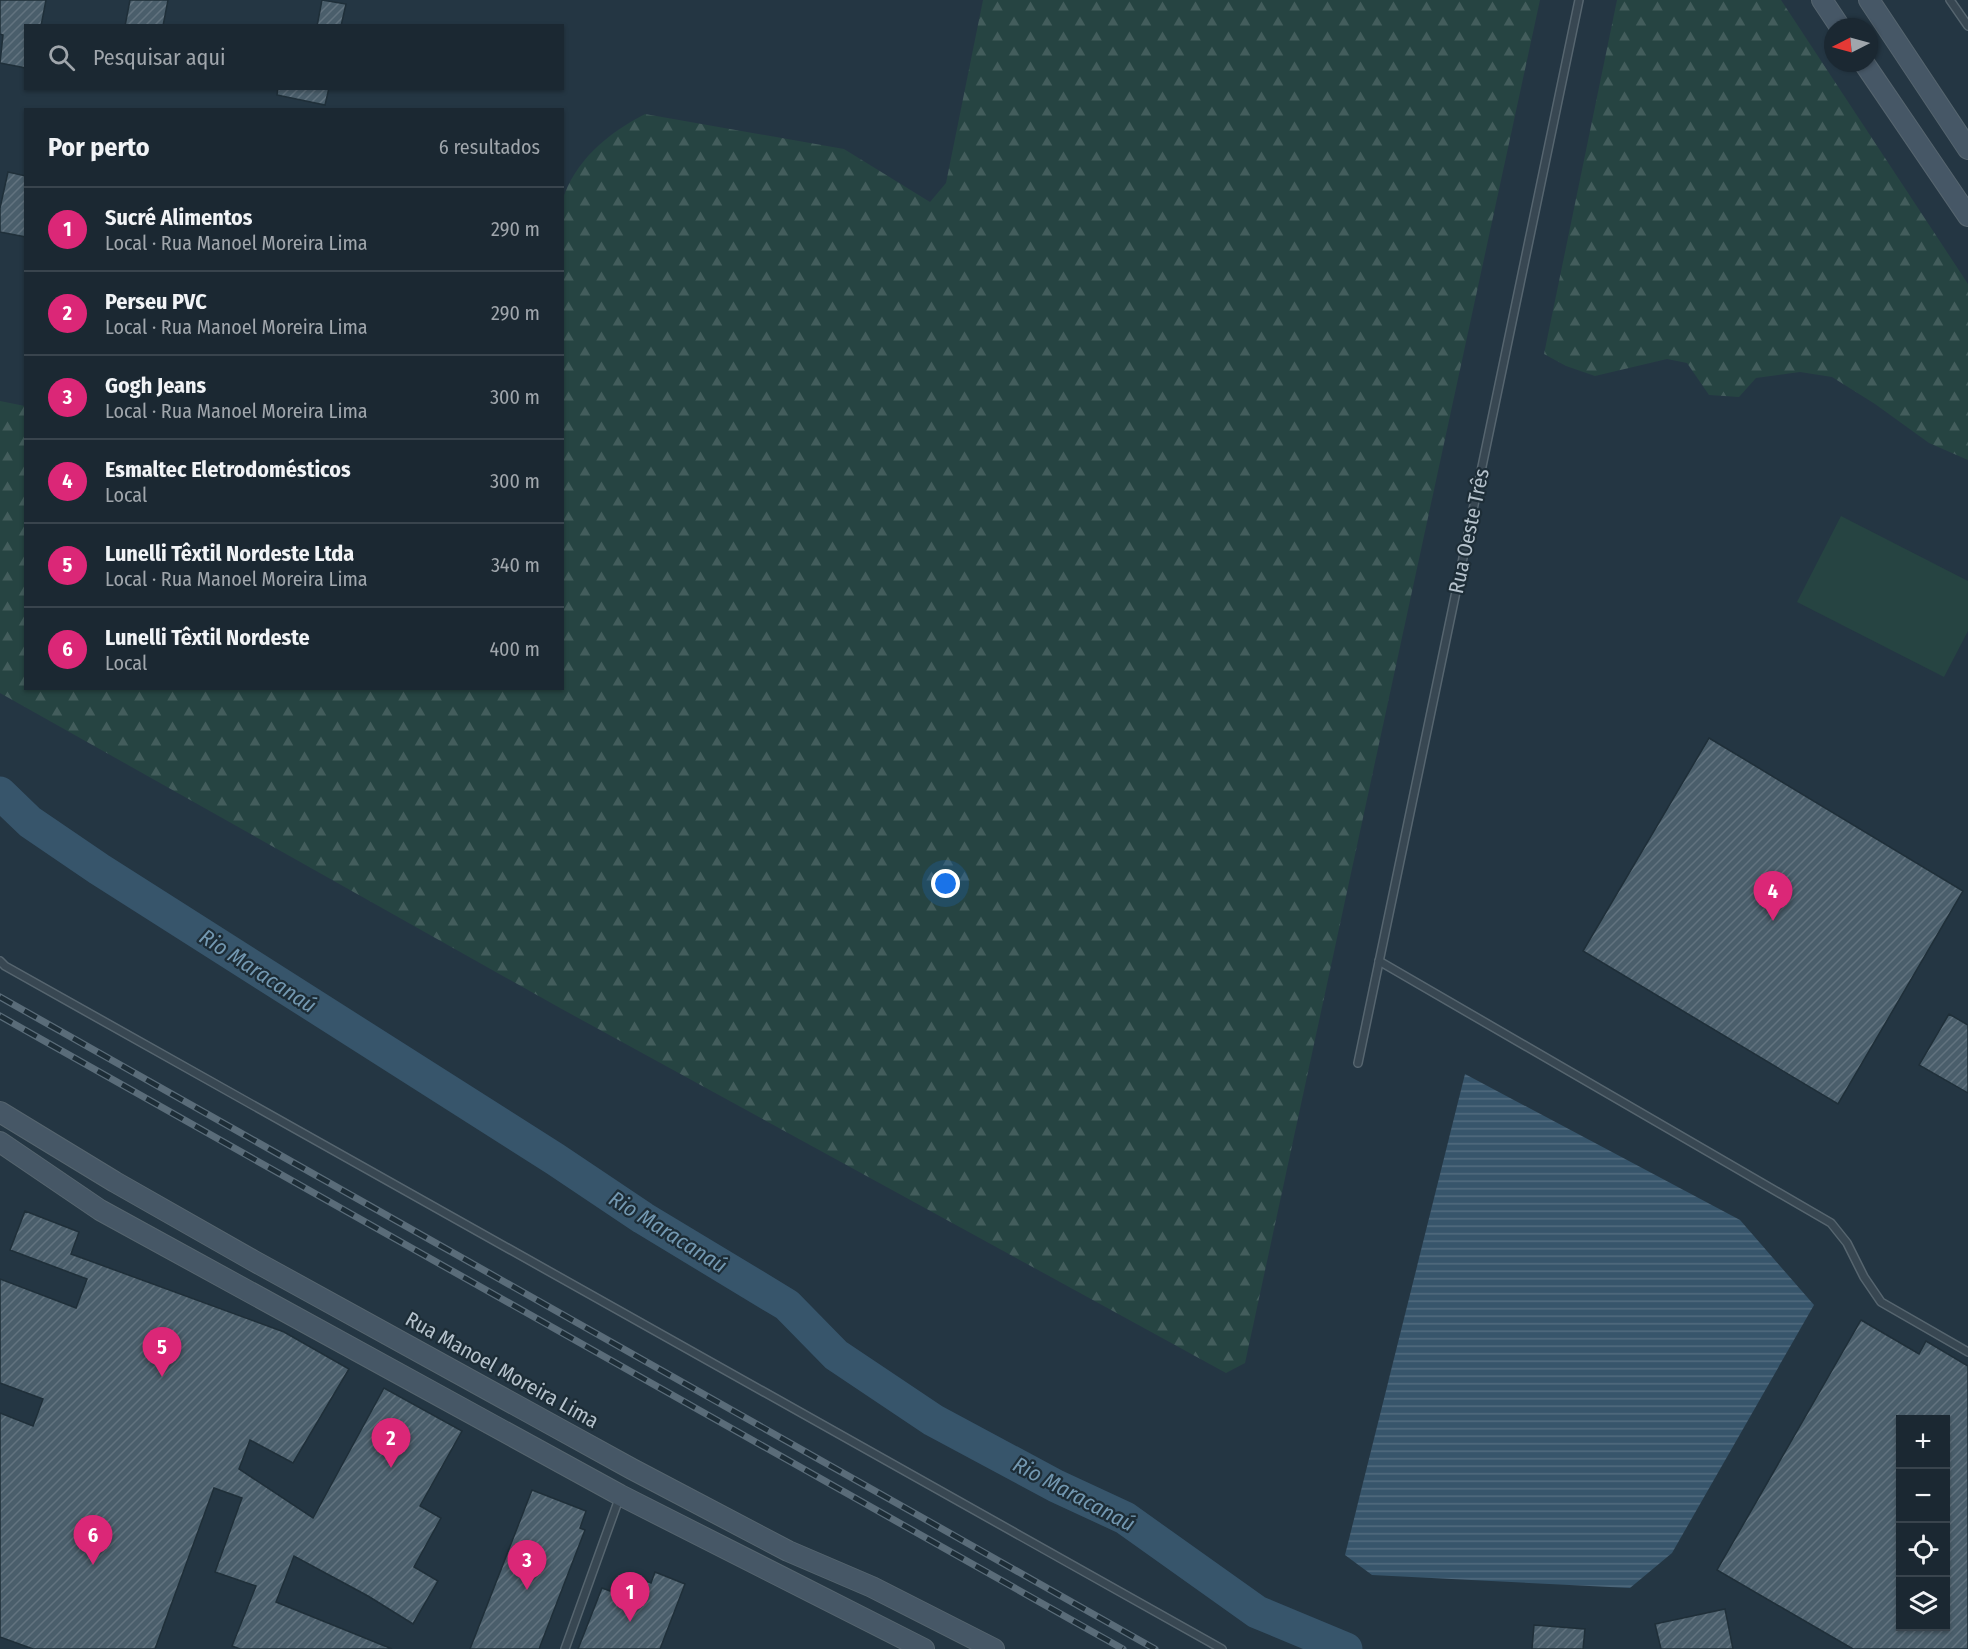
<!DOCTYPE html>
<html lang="pt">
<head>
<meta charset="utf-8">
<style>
	:root { --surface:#1b2832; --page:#28343e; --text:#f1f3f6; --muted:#a0a6ac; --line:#39444d; --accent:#db2777 }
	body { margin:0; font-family:"Fira Sans Condensed",sans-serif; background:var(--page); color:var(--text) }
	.controls { position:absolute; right:18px; bottom:18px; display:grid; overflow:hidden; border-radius:0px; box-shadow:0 2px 4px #0004 }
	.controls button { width:54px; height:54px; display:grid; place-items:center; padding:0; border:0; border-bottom:2px solid var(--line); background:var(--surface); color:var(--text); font:30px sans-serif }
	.compass { position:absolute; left:1824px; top:18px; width:54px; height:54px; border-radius:50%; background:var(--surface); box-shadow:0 2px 4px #0004; rotate:264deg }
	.you { position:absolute; left:946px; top:884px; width:21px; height:21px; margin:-15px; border:4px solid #fff; border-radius:50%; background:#1a73e8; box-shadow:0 0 0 9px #1a73e833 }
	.badge { display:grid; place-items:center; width:39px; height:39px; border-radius:50%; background:var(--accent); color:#fff; font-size:20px; font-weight:700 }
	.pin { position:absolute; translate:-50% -50px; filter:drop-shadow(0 2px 3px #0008) }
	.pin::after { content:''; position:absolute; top:32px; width:21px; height:18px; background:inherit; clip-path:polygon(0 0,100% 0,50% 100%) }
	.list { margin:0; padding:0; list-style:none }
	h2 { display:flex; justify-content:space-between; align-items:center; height:78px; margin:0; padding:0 24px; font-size:26px }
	h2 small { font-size:20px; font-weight:400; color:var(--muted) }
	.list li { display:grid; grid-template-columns:39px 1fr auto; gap:18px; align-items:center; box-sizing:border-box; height:84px; padding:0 24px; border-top:2px solid var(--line) }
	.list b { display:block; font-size:22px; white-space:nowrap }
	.list p { margin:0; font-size:20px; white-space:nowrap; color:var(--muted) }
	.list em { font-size:20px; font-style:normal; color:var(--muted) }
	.icon { flex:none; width:33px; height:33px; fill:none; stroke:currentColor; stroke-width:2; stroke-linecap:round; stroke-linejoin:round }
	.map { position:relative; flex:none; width:1968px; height:1649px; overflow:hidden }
	.search { position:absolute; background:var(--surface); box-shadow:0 2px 4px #0004; left:24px; top:24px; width:540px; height:66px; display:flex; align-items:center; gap:15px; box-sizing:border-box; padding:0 21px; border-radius:0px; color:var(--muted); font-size:22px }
	.panel { position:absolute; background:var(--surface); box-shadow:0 2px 4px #0004; left:24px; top:108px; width:540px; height:582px; border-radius:0px }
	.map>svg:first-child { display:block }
</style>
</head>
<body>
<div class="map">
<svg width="1968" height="1649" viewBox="0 0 1968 1649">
	<defs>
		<pattern id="forest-firs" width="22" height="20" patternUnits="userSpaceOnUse" patternTransform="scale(1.5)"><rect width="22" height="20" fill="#264442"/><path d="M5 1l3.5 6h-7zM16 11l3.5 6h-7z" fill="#435d5c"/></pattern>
		<pattern id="water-rules" width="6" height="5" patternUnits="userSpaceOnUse" patternTransform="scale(1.5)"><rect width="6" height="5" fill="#37556b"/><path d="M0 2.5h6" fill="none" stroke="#526c7f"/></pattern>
		<pattern id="building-hatch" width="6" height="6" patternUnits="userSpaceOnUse" patternTransform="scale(1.5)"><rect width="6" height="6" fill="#4a5e6b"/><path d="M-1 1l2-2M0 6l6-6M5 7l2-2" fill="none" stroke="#62737f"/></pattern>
	</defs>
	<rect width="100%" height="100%" fill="#243643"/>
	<g fill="url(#forest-firs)">
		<path d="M983,0H1540L1245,1363L1226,1373L560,1008L0,693V401L25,406L26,688H562V202C574,161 608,133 645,114L844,149L930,202L946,183Z"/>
		<path d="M1617,0H1781L1968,284V460L1929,443L1875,404L1832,377L1800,372L1756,378L1739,397L1709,395L1687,363L1667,359L1595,376L1566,366L1544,354Z"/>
	</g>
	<path fill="#264442" d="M1841,516L1968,581V631L1944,677L1797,602Z"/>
	<path fill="url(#water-rules)" d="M1465,1074L1740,1220L1814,1305L1672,1553L1630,1588L1372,1575L1345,1555Z"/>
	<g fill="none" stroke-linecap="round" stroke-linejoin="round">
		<path stroke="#37556b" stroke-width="33" d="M0,793L30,822L99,869L555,1159L643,1218L787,1305L836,1355L933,1420L1056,1486L1125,1518L1257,1612L1346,1649"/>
	</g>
	<g fill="url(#building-hatch)" stroke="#1f2f39" stroke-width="1.5" fill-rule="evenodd">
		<path d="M0,0H46L41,26H26V68L0,63L3,35L0,34Z"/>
		<path d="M130,0H168L163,26H125Z"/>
		<path d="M322,0L346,4L341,26H317Z"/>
		<path d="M278,88H329L325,105L277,95Z"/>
		<path d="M8,172L26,176V237L0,232V208Z"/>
		<path d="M1709,738L1963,891L1838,1104L1583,951Z"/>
		<path d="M1949,1014L1968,1025V1093L1919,1065Z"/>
		<path d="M25,1211L79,1232L71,1254L284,1332L349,1369L293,1463L250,1440L239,1469L313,1518L384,1388L462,1431L420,1506L441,1518L414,1567L438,1581L413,1624L368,1596L294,1556L276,1602L392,1649H240L232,1646L256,1586L215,1572L242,1498L214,1488L155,1649H33L0,1637V1413L33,1426L43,1399L0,1383V1279L76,1308L87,1279L10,1250Z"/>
		<path d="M1861,1320L1919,1354L1926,1341L1968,1366V1649H1853L1717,1570ZM1900,1419H1946V1626H1900Z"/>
		<path d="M532,1490L586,1511L580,1528L585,1530L539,1649H470Z"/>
		<path d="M655,1572L685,1584L660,1649H578L602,1588L618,1594L626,1573L651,1583Z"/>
		<path d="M1725,1609L1733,1649H1661L1655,1624Z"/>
		<path d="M1534,1625L1585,1629L1583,1649H1532Z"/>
	</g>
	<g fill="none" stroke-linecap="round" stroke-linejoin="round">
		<g stroke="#56656f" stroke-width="10">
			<g id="lane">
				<path d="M1950,0L1968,26"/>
				<path d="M0,961L5,966L1222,1649"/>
				<path d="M1379,961L1831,1223L1847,1243L1864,1277L1881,1302L1968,1352"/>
				<path d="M1358,1063L1579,0"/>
				<path d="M565,1649L620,1496"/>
			</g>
		</g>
		<g stroke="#56656f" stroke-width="22">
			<g id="secondary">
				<path d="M1822,0L1840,27"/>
				<path d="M1869,0L1968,149"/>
				<path d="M1864,63L1968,216"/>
				<path d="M0,1112L115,1182L254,1261L632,1469L788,1551L872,1587L994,1649"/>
				<path d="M0,1142L100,1210L620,1495L924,1649"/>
			</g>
		</g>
		<use href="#lane" stroke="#384752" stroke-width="7"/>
		<use href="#secondary" stroke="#465766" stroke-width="20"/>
		<g stroke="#5a6c79" stroke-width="7">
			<g id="rail">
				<path d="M0,997L1155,1649"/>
				<path d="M0,1016L1123,1649"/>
			</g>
		</g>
		<use href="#rail" stroke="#1d2d37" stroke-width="4.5" stroke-dasharray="14" stroke-linecap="butt"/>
	</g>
	<g text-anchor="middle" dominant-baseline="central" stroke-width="4.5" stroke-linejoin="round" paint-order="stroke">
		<g font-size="21" fill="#b5c2cc" stroke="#1d2d37">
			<text transform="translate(1469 531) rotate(-78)">Rua Oeste Três</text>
			<text transform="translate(502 1370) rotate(29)">Rua Manoel Moreira Lima</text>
		</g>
		<g font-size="22" font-style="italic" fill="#7398b1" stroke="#1d2d37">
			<text transform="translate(258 971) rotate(33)">Rio Maracanaú</text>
			<text transform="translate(668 1232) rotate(32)">Rio Maracanaú</text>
			<text transform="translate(1074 1494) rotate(28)">Rio Maracanaú</text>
		</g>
	</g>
</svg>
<div class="controls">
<button>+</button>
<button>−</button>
<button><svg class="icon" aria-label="locate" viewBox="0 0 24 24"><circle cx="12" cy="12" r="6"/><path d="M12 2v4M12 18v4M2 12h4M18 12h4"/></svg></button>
<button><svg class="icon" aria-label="layers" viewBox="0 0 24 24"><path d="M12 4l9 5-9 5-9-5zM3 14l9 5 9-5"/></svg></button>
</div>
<svg class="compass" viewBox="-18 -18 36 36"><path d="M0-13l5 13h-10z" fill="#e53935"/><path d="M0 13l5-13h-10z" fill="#a0a6ac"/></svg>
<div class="you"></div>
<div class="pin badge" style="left:630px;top:1622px">1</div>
<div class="pin badge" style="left:391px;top:1468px">2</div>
<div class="pin badge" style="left:527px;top:1590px">3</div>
<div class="pin badge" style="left:1773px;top:921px">4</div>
<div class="pin badge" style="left:162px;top:1377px">5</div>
<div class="pin badge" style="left:93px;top:1565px">6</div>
<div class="search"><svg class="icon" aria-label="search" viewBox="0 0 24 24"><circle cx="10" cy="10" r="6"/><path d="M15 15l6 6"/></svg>Pesquisar aqui</div>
<section class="panel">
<h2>Por perto<small>6 resultados</small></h2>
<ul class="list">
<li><span class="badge">1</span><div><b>Sucré Alimentos</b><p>Local · Rua Manoel Moreira Lima</p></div><em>290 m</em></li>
<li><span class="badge">2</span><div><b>Perseu PVC</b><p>Local · Rua Manoel Moreira Lima</p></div><em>290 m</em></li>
<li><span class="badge">3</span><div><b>Gogh Jeans</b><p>Local · Rua Manoel Moreira Lima</p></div><em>300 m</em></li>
<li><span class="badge">4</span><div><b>Esmaltec Eletrodomésticos</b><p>Local</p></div><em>300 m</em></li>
<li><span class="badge">5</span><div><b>Lunelli Têxtil Nordeste Ltda</b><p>Local · Rua Manoel Moreira Lima</p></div><em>340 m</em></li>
<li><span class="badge">6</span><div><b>Lunelli Têxtil Nordeste</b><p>Local</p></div><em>400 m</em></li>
</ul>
</section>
</div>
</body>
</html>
